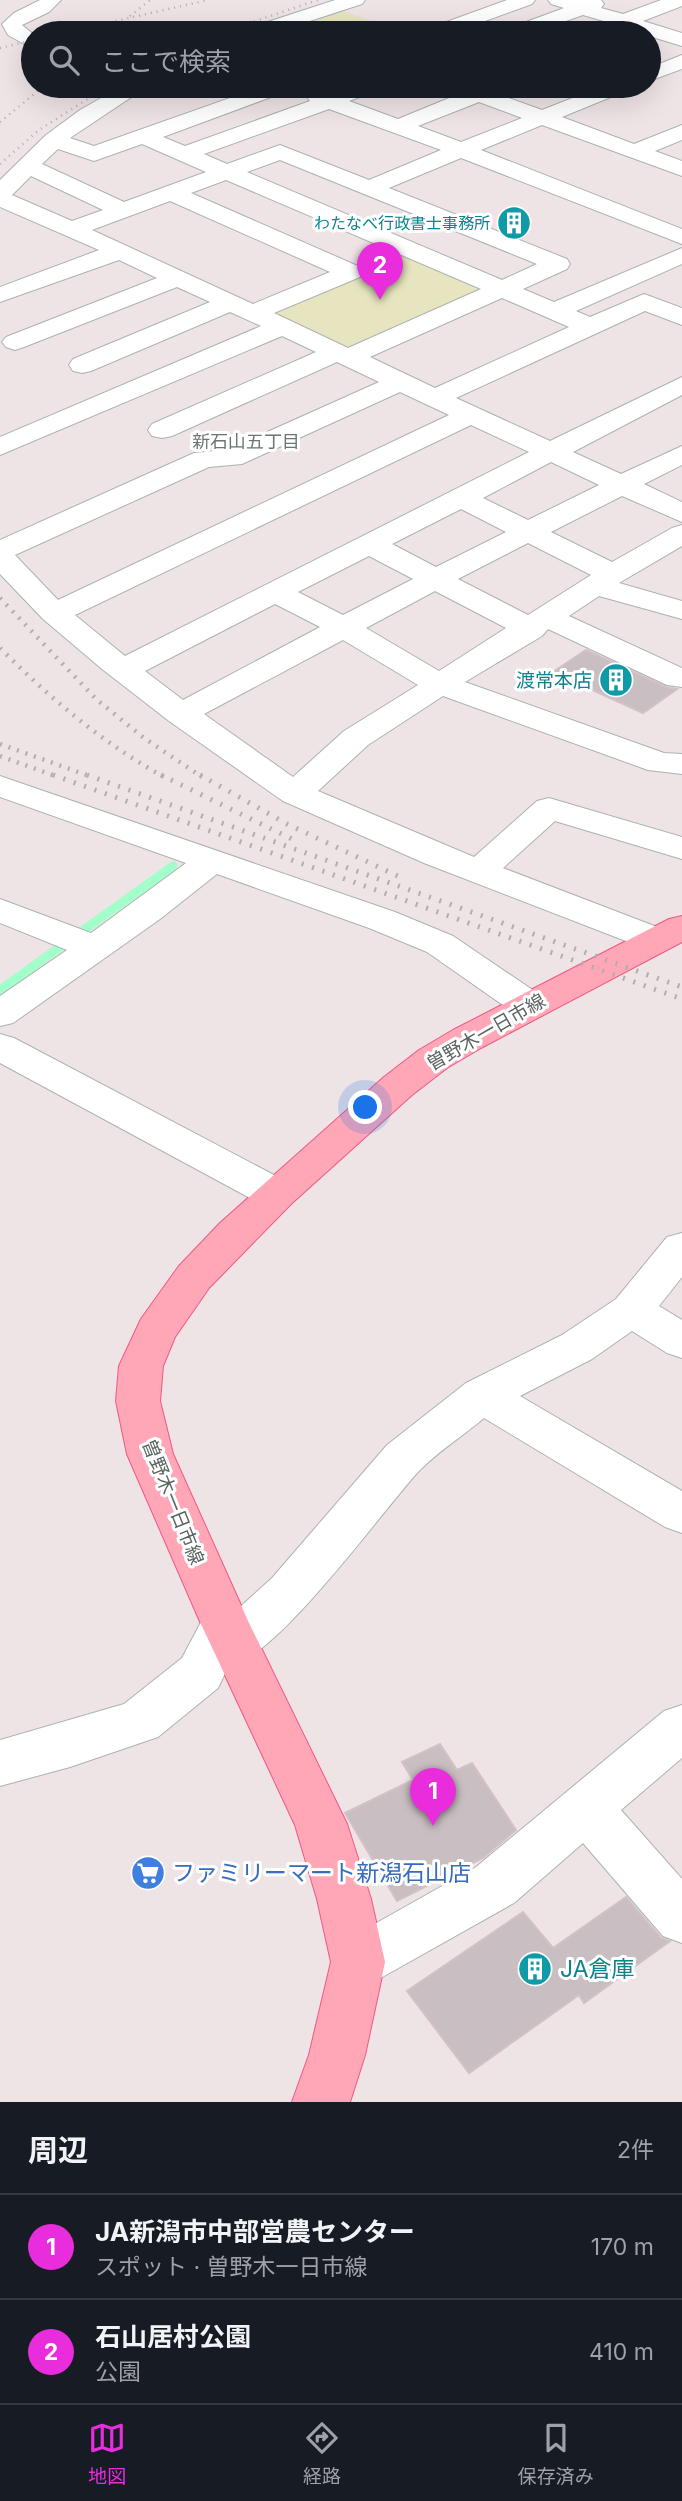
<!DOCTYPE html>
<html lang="ja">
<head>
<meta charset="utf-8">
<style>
	:root { --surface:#171b24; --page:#20242c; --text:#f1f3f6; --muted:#9ea1a6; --line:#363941; --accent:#e92ddd }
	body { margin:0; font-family:Inter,"Noto Sans JP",sans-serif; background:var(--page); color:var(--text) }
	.you { position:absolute; left:366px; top:1108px; width:24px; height:24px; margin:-18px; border:5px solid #fff; border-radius:50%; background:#1a73e8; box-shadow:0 0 0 10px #1a73e833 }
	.badge { display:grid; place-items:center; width:46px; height:46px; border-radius:50%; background:var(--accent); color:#fff; font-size:23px; font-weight:700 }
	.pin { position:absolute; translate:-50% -58px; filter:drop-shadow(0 2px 4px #0008) }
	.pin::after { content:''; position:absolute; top:37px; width:24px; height:21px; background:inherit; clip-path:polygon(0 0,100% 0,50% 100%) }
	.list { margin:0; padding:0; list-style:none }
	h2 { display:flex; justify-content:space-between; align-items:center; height:91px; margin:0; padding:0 28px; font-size:30px }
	h2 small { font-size:23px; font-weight:400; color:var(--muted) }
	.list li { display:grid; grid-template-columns:46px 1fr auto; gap:21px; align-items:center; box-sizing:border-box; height:105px; padding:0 28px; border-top:2px solid var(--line) }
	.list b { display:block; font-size:26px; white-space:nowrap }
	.list p { margin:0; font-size:23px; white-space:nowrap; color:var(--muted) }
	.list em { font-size:23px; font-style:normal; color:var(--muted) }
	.icon { flex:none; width:38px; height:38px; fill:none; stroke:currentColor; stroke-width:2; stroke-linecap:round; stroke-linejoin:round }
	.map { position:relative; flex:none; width:682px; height:2102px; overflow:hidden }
	.search { position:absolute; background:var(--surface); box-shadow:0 7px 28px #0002; left:21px; right:21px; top:21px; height:77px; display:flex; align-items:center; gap:18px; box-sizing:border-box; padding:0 24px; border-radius:38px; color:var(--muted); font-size:26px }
	.sheet { height:301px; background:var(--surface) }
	nav { display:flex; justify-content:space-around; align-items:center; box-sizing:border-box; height:98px; border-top:2px solid var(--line); background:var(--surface); font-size:19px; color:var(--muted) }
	nav a { display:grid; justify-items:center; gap:4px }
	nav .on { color:var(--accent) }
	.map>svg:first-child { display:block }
</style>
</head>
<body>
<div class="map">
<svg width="682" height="2102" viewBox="0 0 682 2102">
	<rect width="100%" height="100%" fill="#eee3e5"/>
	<g fill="#e6e5bf">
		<path d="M337,9L407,33H308L285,25Z"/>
		<path d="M408,253L490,287L344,350L268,313Z"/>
	</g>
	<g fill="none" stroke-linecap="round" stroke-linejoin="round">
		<path stroke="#a2ffc9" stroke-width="9" d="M0,990L173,866"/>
	</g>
	<g fill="#c9bfc2" stroke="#d3c1c7" stroke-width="2">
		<path d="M586,650L666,687L677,689L643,713L553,672Z"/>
		<path d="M440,1744L457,1770L472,1763L516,1830L483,1858L397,1901L345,1813L413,1780L402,1762Z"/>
		<path d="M626,1897L661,1938L670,1941L584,2003L579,1995L469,2073L407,1991L523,1912L553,1948Z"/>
	</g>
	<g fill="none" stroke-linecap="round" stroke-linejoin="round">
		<g stroke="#acb3b1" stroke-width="2">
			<g id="minor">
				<path d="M40,0H61L49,12L22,25L33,34V49L8,35L2,24L14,13Z"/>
				<path d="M335,0H365L362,4L273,33H243L246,29Z"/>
				<path d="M507,0H535L532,4L452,33H424L427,29Z"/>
				<path d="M548,0H601L604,4L601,8L623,14L661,0H682V6L643,21L682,33V46L649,36V33L624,28H609L607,22L583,15L532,33H504L507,29L564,8L551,4Z"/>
				<path d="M682,55V69L649,81V68Z"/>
				<path d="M122,86H148L70,138L94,146L264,86H294L290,90L163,137L185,146L310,101L307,97L310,92L318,91L329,94L352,86H381L378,90L349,101L398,119L459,94L449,90L446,86H475L542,110L603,86H631L628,90L562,117L634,144L682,125V140L655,151L682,161V176L542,125L481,150L682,229V244L461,158L389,188L567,259L570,264L567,269L523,289L554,302L682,248V264L576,311L590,317L644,294L682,308V325L645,311L456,398L550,441L682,377V395L573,452L621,474L682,446V465L644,484L682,502V522L622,496L551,532L612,562L672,528L682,525V546L619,583L682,601V619L599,596L569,616L682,668V687L667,685L548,629L542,636L465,682L664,753L682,754V774L648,770L443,696L368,745L318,791L474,857L537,801L549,798L682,837V859L555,821L503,868L670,932L675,940L670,948L657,952L644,948L424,863L283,801L169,721L102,669L43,619L0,574V540L194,453L227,450L379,382L337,362L172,436L162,438L152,436L148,430L152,424L316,352L282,336L0,455V437L261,326L230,312L91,371L82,373L73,371L69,365L73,359L210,302L177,287L24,347L15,350L6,347L2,342L6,337L157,278L119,260L0,302V287L99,250L0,207V180L46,135L80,110ZM479,102L522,118L461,142L418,126ZM329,109L441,150L369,180L280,145L227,164L204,154ZM142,144L206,172L124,202L42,164L58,149L94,161ZM280,160L537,264L502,280L247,172ZM31,176L103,210L72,221L12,195ZM226,180L481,289L348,348L274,313L360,277L363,272L360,267L191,193ZM170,201L330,272L253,304L92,230ZM502,298L569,327L435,388L370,357ZM400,392L449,415L58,600L15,555L209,467L242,464ZM471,425L529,452L125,656L75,615ZM551,462L599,485L528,520L483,498ZM461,509L506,532L436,567L392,544ZM528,543L591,575L528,615L458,579ZM369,556L413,579L343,615L298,592ZM435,591L506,628L439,671L366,628ZM275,604L320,627L183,700L145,671ZM343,640L418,685L344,731L293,777L204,714Z"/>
				<path d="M0,776L395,912L453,936L543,997L549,1006L543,1015L530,1018L517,1015L427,952L369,928L217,874L160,919L13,1023L0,1026V996L67,950L0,923V899L91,933L186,863L0,797Z"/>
				<path d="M0,1034L14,1038L291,1184L297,1194L291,1204L276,1209L261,1204L0,1063Z"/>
				<path d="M682,1233V1277L659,1306L682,1320V1358L667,1353L632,1331L592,1359L520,1396L682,1491V1533L665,1527L484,1418C463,1436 437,1452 418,1472C388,1504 268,1669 230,1663L218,1688L158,1737L70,1767L0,1786V1740L124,1704L182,1658L208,1609L225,1603L239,1608L272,1578L387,1445L466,1383L562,1335L616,1299L667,1237Z"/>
				<path d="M682,1705V1758L621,1810L682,1879V1943L663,1936L583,1843L514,1903L377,1980L358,1988L339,1980L331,1962L339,1944L476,1867L664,1711Z"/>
			</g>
		</g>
		<g stroke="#f15885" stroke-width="2">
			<path id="major" d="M682,916V942L481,1048L447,1068L412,1095L291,1204L209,1288L175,1337L163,1366L160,1401L173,1454L249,1623L347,1824L371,1899L385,1962L365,2055L350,2102H292L309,2055L331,1962L317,1899L295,1825L201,1624L127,1454L116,1401L119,1366L141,1319L179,1266L220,1223L384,1077L419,1050L453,1030L669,919Z"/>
		</g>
		<use href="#minor" fill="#fff" fill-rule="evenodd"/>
		<use href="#major" fill="#ffa7b6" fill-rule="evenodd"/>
		<g stroke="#aeb0af" stroke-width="2.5" stroke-dasharray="1 5" stroke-linecap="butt">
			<path d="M130,16L150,0"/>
			<path d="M63,33L208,0"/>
			<path d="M220,33L318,0"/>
			<path d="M0,48L33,40"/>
			<path d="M0,122L44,86"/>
			<path d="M0,164L39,130L108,86"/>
		</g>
		<g stroke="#aeb0af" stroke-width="4.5" stroke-dasharray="2 7" stroke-linecap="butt">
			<path d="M0,598L96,699L144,738L202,777"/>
			<path d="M0,648C50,698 101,742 164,777"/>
			<path d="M0,744L92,777"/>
			<path d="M0,756L58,777"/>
		</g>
		<g stroke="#aeb0af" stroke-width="5" stroke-dasharray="2 9" stroke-linecap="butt">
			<path d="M53,775L682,999"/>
			<path d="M87,775L682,987"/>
			<path d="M161,775L294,840"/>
			<path d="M200,775L287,824L400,877"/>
		</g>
	</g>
	<defs>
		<g id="building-disc" transform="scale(1.75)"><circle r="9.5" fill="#0f9aa8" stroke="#fff"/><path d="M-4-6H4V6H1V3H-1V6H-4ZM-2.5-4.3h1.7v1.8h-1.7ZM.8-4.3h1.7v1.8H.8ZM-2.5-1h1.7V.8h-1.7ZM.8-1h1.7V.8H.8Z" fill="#fff"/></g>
		<g id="supermarket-disc" transform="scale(1.75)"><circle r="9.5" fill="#3f7fe0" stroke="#fff"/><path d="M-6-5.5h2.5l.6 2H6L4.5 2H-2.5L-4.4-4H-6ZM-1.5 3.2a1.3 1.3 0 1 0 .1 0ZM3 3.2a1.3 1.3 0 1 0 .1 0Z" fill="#fff"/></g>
	</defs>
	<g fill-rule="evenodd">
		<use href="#building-disc" x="514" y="223"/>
		<use href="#building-disc" x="616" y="680"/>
		<use href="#supermarket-disc" x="148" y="1873"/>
		<use href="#building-disc" x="535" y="1969"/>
	</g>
	<g text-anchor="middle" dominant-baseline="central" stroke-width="6" stroke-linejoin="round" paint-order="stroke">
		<g font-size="16" fill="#0d838f" stroke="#fff" text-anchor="end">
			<text x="490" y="223">わたなべ行政書士事務所</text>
		</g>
		<g font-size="18" fill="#6c7671" stroke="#fff">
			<text x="246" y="441">新石山五丁目</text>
		</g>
		<g font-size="19" fill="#0d838f" stroke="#fff" text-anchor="end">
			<text x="592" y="680">渡常本店</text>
		</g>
		<g font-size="19" fill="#5b6460" stroke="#fff">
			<text transform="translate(486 1032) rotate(-30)">曽野木一日市線</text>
			<text transform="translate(173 1502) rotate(68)">曽野木一日市線</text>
		</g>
		<g font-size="23" fill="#366cbe" stroke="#fff" text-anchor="start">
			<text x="172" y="1873">ファミリーマート新潟石山店</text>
		</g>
		<g font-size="23" fill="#0d838f" stroke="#fff" text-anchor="start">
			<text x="560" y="1969">JA倉庫</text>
		</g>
	</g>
</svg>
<div class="you"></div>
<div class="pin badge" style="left:433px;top:1826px">1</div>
<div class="pin badge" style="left:380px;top:300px">2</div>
<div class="search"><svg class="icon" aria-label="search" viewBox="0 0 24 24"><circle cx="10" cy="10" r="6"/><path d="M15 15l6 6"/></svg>ここで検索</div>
</div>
<section class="sheet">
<h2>周辺<small>2件</small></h2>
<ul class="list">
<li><span class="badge">1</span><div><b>JA新潟市中部営農センター</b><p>スポット · 曽野木一日市線</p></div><em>170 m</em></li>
<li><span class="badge">2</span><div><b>石山居村公園</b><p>公園</p></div><em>410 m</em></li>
</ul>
</section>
<nav>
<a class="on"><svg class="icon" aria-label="map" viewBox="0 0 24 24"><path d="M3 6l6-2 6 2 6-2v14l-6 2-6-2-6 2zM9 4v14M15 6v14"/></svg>地図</a>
<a><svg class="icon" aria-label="directions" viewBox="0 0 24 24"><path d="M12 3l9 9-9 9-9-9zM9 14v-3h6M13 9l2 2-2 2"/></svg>経路</a>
<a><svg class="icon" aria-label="saved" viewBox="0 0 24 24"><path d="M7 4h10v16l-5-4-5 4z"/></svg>保存済み</a>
</nav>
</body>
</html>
